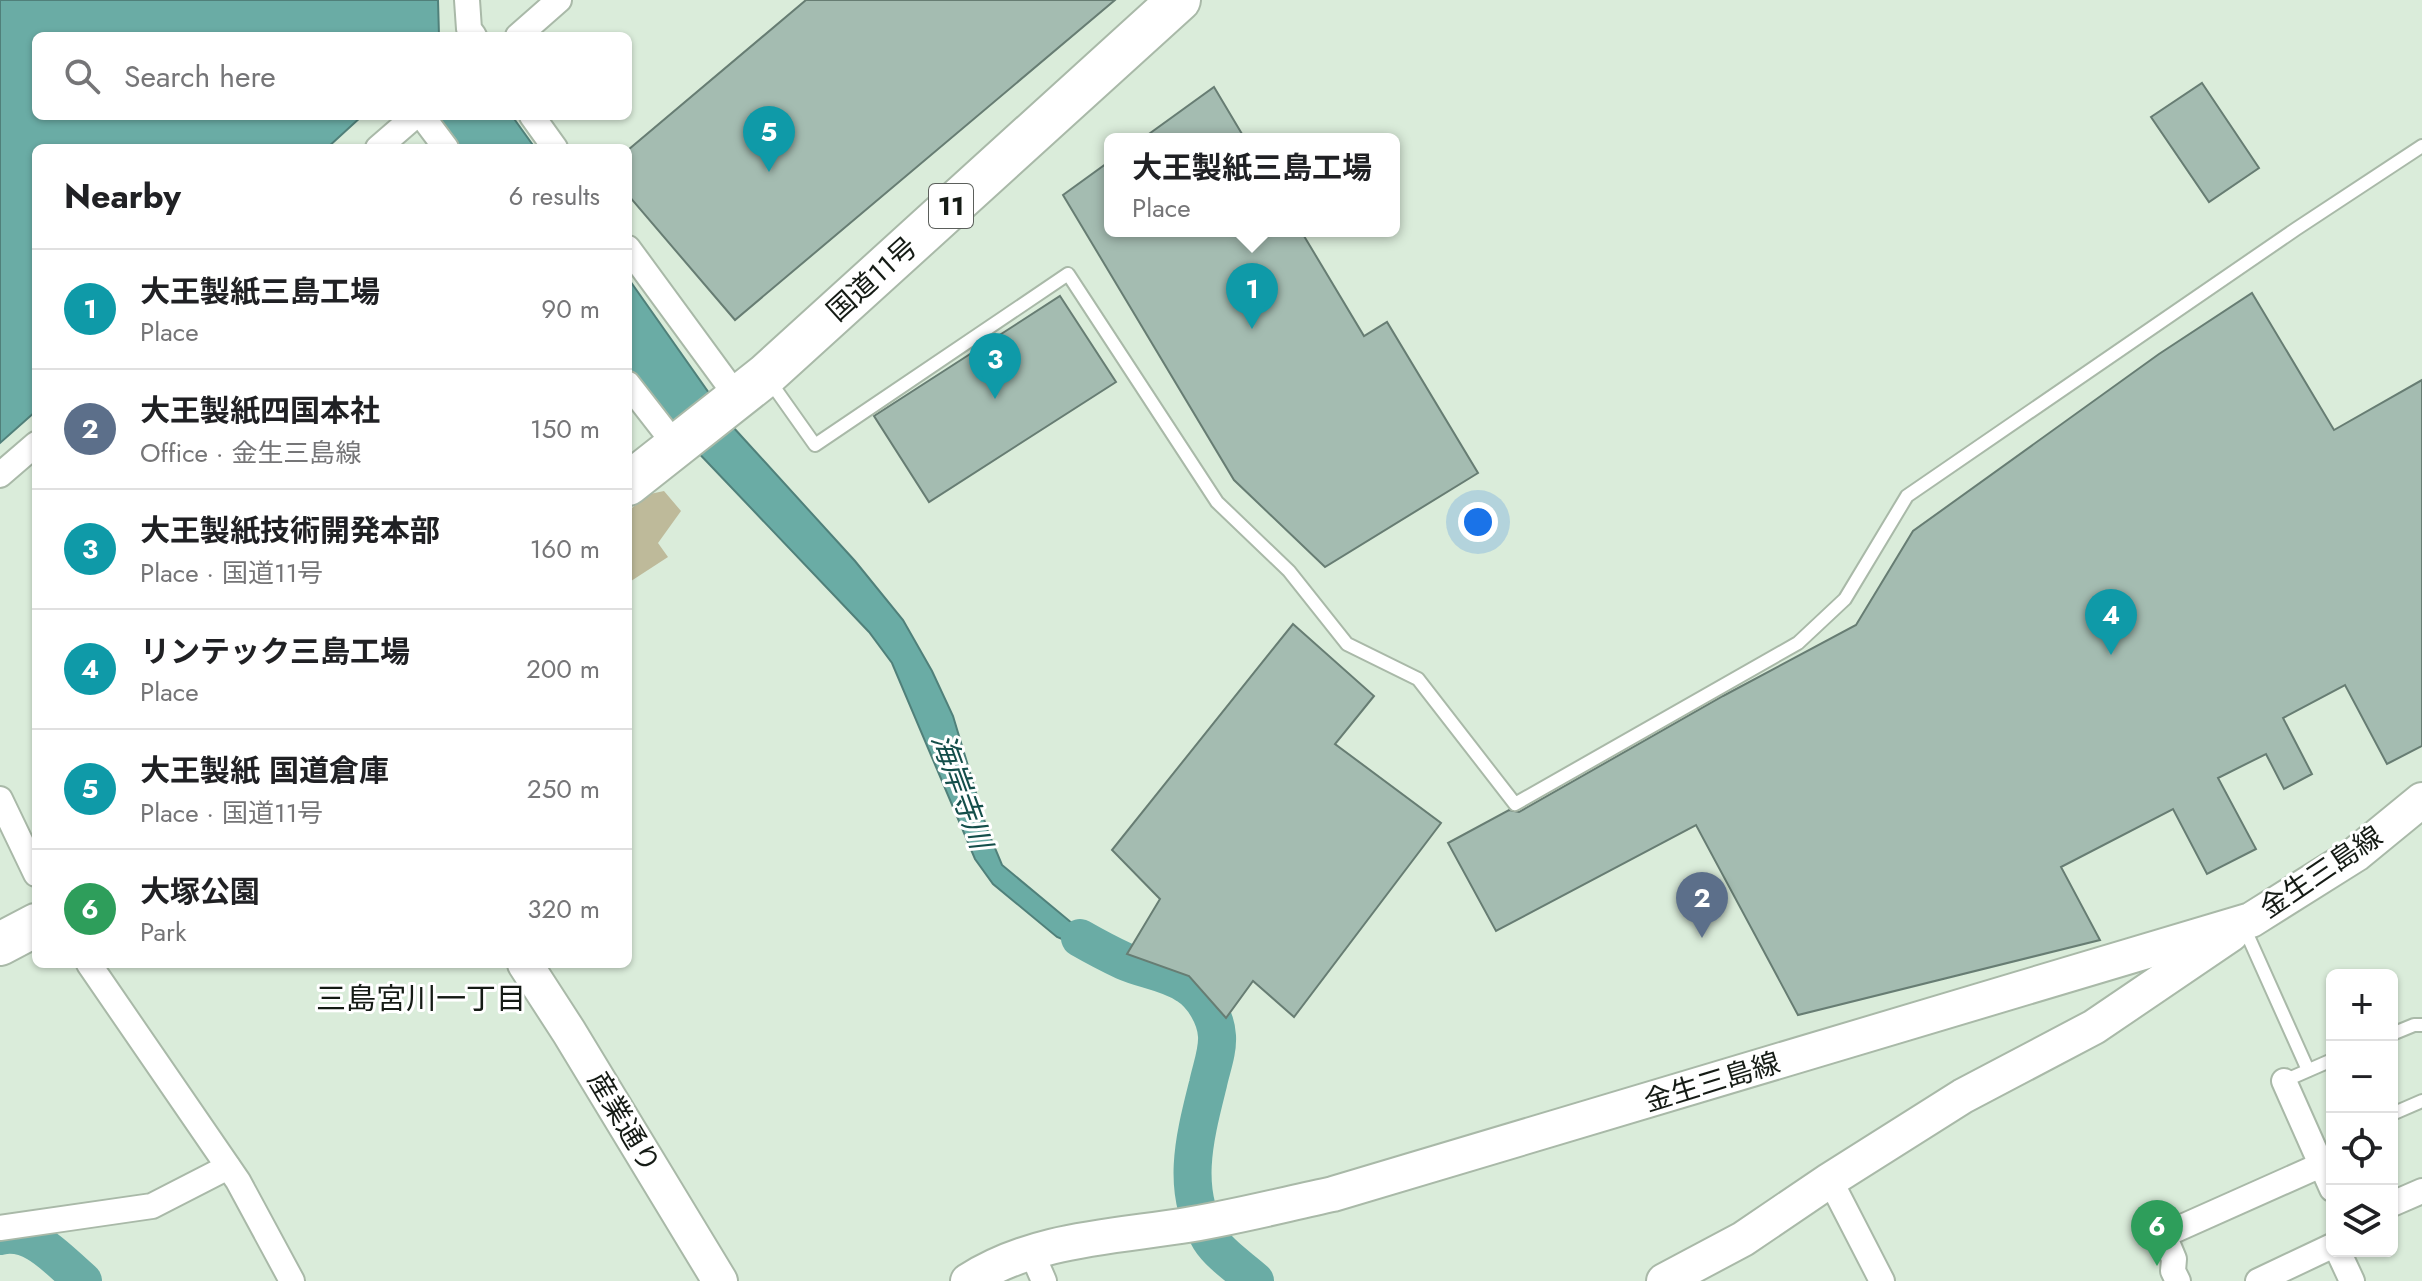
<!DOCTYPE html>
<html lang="en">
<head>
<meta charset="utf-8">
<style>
	:root { --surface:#fff; --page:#f2f2f2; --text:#202124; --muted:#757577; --line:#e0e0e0; --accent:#b45309 }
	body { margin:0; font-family:Jost,"Noto Sans JP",sans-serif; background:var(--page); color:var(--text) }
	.controls { position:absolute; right:24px; bottom:24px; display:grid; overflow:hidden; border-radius:12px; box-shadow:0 2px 6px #0004 }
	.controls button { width:72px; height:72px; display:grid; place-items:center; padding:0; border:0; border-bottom:2px solid var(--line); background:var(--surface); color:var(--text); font:40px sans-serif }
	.you { position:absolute; left:1478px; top:522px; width:28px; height:28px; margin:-20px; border:6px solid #fff; border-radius:50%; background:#1a73e8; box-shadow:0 0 0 12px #1a73e833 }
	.badge { display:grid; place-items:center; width:52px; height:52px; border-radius:50%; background:var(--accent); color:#fff; font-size:26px; font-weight:700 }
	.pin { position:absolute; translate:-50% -66px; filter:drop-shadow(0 2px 4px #0008) }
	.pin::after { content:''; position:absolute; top:42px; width:28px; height:24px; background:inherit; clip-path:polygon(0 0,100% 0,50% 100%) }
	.popup { position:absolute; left:1104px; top:133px; width:296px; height:104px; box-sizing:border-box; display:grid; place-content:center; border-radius:12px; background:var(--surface); filter:drop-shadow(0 2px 6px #0005); font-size:26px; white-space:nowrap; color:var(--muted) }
	.popup b { font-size:30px; color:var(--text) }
	.popup::after { content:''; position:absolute; left:50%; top:100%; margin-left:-16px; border:16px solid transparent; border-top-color:var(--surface) }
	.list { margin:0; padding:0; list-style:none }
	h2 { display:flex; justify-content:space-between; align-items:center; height:104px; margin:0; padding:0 32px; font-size:34px }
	h2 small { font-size:26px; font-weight:400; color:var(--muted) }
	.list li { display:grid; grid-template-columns:52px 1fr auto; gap:24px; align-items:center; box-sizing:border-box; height:120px; padding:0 32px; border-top:2px solid var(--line) }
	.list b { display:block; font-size:30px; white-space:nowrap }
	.list p { margin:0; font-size:26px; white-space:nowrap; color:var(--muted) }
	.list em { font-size:26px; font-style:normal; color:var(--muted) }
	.icon { flex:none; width:44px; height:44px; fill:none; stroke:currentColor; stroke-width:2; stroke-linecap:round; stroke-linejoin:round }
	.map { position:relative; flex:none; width:2422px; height:1281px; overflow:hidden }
	.search { position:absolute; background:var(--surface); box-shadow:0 2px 6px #0004; left:32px; top:32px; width:600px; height:88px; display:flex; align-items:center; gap:20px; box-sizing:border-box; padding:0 28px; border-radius:12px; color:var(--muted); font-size:30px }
	.panel { position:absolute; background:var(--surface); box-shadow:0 2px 6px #0004; left:32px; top:144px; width:600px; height:824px; border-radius:12px }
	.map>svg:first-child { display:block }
</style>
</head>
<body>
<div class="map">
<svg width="2422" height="1281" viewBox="0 0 2422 1281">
	<rect width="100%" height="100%" fill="#daecda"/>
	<path fill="#beba9a" d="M664,491L681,511L658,543L668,557L628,583V511L650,494Z"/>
	<g fill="#6aaca5" stroke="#50807a" stroke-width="2">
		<path d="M0,0H438L439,36H36V116H362L327,148H36V411L0,443Z"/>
		<path d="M435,116H512L535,148H459Z"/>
		<path d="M628,278L733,427L855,561L903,620L932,671L953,716L987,829L1002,865L1073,924L1128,946L1125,962L1122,965L1057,937L993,884L975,859L892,663L869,632L671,424L628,369Z"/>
	</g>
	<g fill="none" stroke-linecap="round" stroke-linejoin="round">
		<g stroke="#6aaca5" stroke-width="38">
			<path d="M1080,938C1094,946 1109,954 1124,961C1144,970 1168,972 1187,985C1203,995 1216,1017 1217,1036C1218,1052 1211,1069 1208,1084C1195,1136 1180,1190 1210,1239C1220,1255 1242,1269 1255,1281"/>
			<path d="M0,1236C33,1228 59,1261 83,1281"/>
		</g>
	</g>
	<g fill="#a4bcb1" stroke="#677d73" stroke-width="2">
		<path d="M806,0H1115L735,320L628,195V150Z"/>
		<path d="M2202,83L2259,168L2209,202L2151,117Z"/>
		<path d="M1214,87L1245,139H1142Z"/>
		<path d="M1110,161V231H1301L1364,336L1387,322L1478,473L1325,567L1234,480L1063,195Z"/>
		<path d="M2252,293L2334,430L2422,380V746L2387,764L2345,685L2283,718L2312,774L2284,789L2266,754L2218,778L2256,849L2207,874L2173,809L2061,867L2100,940L1798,1015L1696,825L1496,931L1448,843L1509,810L1519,812L1723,696L1856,625L1913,531L2159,354Z"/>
		<path d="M1060,296L1116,382L929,502L874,416Z"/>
		<path d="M1293,624L1374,696L1335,744L1441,823L1294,1017L1253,981L1226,1018L1189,976L1127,954L1160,899L1112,850Z"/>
	</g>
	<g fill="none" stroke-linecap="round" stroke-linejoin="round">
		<g stroke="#a9b9a8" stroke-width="16">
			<g id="lane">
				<path d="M769,380L815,445L1068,274L1217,502L1289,571L1347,644L1418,679L1515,804L1798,643L1845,599L1907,496L2296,229L2422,146"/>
				<path d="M2243,925L2308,1070"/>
				<path d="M2392,1034L2414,1025H2422"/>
				<path d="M2284,1081L2332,1060"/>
				<path d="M2392,1114L2422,1101"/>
			</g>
		</g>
		<g stroke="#a9b9a8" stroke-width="28">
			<g id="street">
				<path d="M467,0L469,29L474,36"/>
				<path d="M518,36L559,0"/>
				<path d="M422,116L446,148"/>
				<path d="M532,116L555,148"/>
				<path d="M378,148L415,116"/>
				<path d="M628,248L738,398"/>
				<path d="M628,384L677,447"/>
				<path d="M0,475L36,444"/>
				<path d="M0,799L36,874"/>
				<path d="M89,964L238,1181L292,1281"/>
				<path d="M2284,1081L2332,1189"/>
				<path d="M1830,1180L1882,1281"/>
				<path d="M2392,1204L2422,1191"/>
				<path d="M0,1228L152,1206L228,1167"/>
				<path d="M1031,1251L1044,1281"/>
				<path d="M2338,1251L2352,1281"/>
				<path d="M2178,1281L2173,1271L2174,1259L2164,1235L2321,1165"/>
				<path d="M2258,1281L2332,1246"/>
			</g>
		</g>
		<g stroke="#a9b9a8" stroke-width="38">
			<g id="secondary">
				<path d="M525,964L569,1032L720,1281"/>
				<path d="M968,1281C1032,1240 1108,1237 1181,1226C1232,1218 1282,1205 1333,1194L2251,920L2356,854L2422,800"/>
				<path d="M1664,1281L1743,1239L1830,1180L1963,1096L2094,1027L2231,934"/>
			</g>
		</g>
		<g stroke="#a9b9a8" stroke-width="46">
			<g id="highway">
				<path d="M628,484L766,375L1179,0"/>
				<path d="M0,944L36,925"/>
			</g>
		</g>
		<use href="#lane" stroke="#fff" stroke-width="12"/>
		<use href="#street" stroke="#fff" stroke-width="24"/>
		<use href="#secondary" stroke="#fff" stroke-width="34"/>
		<use href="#highway" stroke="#fff" stroke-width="42"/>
	</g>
	<g text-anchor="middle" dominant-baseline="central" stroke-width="6" stroke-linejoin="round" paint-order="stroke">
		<rect fill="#fff" stroke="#5b5f5b" stroke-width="2" x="929" y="184" width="44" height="44" rx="6"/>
		<g font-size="26" font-weight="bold" fill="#151b15">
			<text x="951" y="206">11</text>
		</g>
		<g font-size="28" fill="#151b15" stroke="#fff">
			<text transform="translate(872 279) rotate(-42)">国道11号</text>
			<text transform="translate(2321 872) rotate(-34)">金生三島線</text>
			<text transform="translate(1712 1082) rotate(-17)">金生三島線</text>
			<text transform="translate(624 1122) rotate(59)">産業通り</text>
		</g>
		<g font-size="30" font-style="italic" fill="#144e4a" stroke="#fff">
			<text transform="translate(962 791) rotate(70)">海岸寺川</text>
		</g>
		<g font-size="30" fill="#151b15" stroke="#fff">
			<text x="421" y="998">三島宮川一丁目</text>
		</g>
	</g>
</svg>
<div class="controls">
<button>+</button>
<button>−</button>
<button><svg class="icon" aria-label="locate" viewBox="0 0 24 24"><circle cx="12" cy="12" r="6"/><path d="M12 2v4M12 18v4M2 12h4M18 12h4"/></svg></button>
<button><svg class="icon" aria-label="layers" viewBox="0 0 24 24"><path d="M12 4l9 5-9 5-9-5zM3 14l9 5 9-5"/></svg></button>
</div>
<div class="you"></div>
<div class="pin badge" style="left:1252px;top:329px;background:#0f9aa8">1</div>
<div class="popup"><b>大王製紙三島工場</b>Place</div>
<div class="pin badge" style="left:1702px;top:938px;background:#5c6f8a">2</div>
<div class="pin badge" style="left:995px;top:399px;background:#0f9aa8">3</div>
<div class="pin badge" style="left:2111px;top:655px;background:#0f9aa8">4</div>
<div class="pin badge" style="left:769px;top:172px;background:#0f9aa8">5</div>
<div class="pin badge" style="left:2157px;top:1266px;background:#2e9e5b">6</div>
<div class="search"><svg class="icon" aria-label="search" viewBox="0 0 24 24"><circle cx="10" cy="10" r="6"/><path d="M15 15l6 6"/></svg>Search here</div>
<section class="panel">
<h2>Nearby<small>6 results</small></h2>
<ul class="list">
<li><span class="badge" style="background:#0f9aa8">1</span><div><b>大王製紙三島工場</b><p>Place</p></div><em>90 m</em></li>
<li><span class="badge" style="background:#5c6f8a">2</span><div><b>大王製紙四国本社</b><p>Office · 金生三島線</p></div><em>150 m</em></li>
<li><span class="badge" style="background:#0f9aa8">3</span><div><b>大王製紙技術開発本部</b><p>Place · 国道11号</p></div><em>160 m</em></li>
<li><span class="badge" style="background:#0f9aa8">4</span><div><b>リンテック三島工場</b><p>Place</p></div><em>200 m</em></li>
<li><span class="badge" style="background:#0f9aa8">5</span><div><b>大王製紙 国道倉庫</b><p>Place · 国道11号</p></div><em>250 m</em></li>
<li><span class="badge" style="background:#2e9e5b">6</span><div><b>大塚公園</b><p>Park</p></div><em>320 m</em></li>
</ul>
</section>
</div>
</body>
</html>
